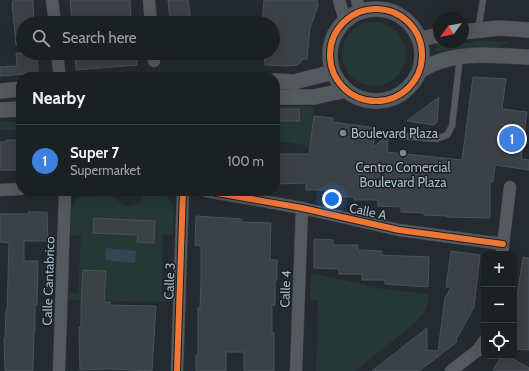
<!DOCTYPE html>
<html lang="en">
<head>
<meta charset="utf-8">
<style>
	:root { --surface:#1b2023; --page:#24282b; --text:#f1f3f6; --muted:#a0a3a6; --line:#393e41; --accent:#7c868e }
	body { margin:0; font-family:Cabin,sans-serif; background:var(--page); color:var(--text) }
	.controls { position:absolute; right:12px; bottom:12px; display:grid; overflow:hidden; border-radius:8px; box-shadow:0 4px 16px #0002 }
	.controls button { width:36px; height:36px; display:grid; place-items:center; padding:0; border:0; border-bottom:1px solid var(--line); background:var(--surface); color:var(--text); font:20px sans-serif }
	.compass { position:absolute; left:433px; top:12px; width:36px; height:36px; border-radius:50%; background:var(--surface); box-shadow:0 4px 16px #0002; rotate:237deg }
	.you { position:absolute; left:332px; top:199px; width:14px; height:14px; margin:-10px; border:3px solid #fff; border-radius:50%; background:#1a73e8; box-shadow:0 0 0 6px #1a73e833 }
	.badge { display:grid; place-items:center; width:26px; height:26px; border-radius:50%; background:var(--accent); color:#fff; font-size:13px; font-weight:700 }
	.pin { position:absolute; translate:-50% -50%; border:2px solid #fff; box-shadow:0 1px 4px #0006 }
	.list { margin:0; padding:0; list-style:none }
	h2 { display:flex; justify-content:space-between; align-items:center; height:52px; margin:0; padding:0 16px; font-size:17px }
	h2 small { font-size:13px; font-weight:400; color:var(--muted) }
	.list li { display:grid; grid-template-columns:26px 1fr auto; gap:12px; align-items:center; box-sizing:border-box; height:72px; padding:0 16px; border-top:1px solid var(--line) }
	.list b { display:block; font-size:15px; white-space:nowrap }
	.list p { margin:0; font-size:13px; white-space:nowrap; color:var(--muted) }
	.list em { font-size:13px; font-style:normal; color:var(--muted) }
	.icon { flex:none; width:22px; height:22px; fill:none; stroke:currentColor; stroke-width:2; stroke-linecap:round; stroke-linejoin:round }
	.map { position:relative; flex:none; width:529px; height:371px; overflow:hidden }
	.search { position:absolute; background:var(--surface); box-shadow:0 4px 16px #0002; left:16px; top:16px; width:264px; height:44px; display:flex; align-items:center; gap:10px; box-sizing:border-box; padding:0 14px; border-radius:22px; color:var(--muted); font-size:15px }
	.panel { position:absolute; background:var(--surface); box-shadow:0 4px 16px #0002; left:16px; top:72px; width:264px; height:124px; border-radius:16px }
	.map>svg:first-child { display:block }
</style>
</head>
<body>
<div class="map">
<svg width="529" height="371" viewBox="0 0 529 371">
	<rect width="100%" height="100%" fill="#242a2f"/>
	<g fill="#253836">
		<circle cx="374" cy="54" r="32"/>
		<path d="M475,41L510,42L493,48H467L436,51L435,43H471Z"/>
		<path d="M275,106H315L310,149L305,148V145L275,141Z"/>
		<path d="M0,121L21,122V130H0Z"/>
		<path d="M163,195C179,202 173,221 173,235H163L162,292L171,293V302L68,300L69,293H78L81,236L71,235C71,224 68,202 80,197L111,196L115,198L124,206C133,207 138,205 143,196Z"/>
		<path d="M311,273L383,289L429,294L426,310L415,323L355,371H316L318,301L310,299Z"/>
	</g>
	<path fill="#334656" d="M106,248L136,251L135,263L105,260Z"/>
	<g fill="#3c4146" stroke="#4b5257">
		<path d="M13,0H33L34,23H23V44L16,45L12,3L13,2Z"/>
		<path d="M70,0H130L131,23H112V17L91,19L92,23H72Z"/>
		<path d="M168,0H188L191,23H170Z"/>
		<path d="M264,0H317L318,6L310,28L307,59H302L300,63L297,65L287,66L265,65L264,53H273V23H262Z"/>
		<path d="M16,53H37L38,73L0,76V67L17,66Z"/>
		<path d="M75,53H94L95,57H114V53H131L132,54H134V58H137V65L76,70Z"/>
		<path d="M473,77L506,79L502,109L527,112L521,159L529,160V170L495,165L493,182H490V218L447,217V216L424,215V213L401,212V207L378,206V200H354V197H330V190H306V183L275,184V154H309L314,116L333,118V122L376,128L373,147L386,137L388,139L387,152L462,160Z"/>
		<path d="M439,97L437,122L434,125L407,121Z"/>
		<path d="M275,109H299L300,121H276Z"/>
		<path d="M6,140H21V170H0V142H6Z"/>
		<path d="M28,212H47L48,241H24V261H38L37,305H35V331H34L33,371H5L4,338H5L6,311H7L9,243L0,242V214H29Z"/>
		<path d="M196,216L242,219V222L271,223L270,260H277V280H275V305H272V333H274V371H244V352H226V371H196V355H198V308H200L201,284V246L195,245Z"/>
		<path d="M94,218L155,221L154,243L137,242L138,235L93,233Z"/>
		<path d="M314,239L333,240V245H358V250L381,251V255L429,257L428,287L385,284V280H362V274H339V269L314,268Z"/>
		<path d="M451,251L480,255L474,307L456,340L457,342L419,371H372L427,328V350L438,351L445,298L451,287H446Z"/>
		<path d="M523,257L529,258V350L514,349V316Z"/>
		<path d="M83,270L106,271L104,302H110V305L156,306L152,371L110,369L80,370L79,327H81V304Z"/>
		<path d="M501,356H508L529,368V371H493Z"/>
	</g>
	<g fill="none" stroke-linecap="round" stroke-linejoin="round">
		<g stroke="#404448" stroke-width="7">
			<g id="service">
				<path d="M478,30L483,0"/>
				<path d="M390,135L437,139L447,135L452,126L460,57"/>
			</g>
		</g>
		<g stroke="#404448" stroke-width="13">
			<g id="minor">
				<path d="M52,0L55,23"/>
				<path d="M149,0L151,23"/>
				<path d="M339,0L345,21"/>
				<path d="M357,0L360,12"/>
				<path d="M57,53L59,70"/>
				<path d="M153,53L154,61"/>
				<path d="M0,190L21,189"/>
				<path d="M206,191L302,208L399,230L503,244"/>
				<path d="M502,254L510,187"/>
				<path d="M59,371L65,191"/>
				<path d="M177,371L183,191"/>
				<path d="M296,371L302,208"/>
				<path d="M451,371L478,350L484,341"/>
			</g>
		</g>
		<g stroke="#404448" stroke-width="16">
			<g id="tertiary">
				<circle cx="376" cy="55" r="46"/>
				<path d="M463,32L499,28L529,30"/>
				<path d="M420,39L439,35"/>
				<path d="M421,70C428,66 436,62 444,60C471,52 501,56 529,57"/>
				<path d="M275,81L294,82L333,72"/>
				<path d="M0,91L21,89"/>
				<path d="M275,97H314L346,90"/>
				<path d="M0,110L21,109"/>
			</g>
		</g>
		<use href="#service" stroke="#54595d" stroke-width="6"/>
		<use href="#minor" stroke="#54595d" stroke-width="12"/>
		<use href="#tertiary" stroke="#54595d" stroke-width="15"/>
		<g stroke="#182128" stroke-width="8">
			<g id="cycleway">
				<circle cx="376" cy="55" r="46"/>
				<path d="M206,191L302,208L399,230L503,244"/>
				<path d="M177,371L183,191"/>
			</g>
		</g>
		<use href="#cycleway" stroke="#f07635" stroke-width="6"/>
	</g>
	<g fill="#7c868e" stroke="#182128" stroke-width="1.5">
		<circle cx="343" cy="133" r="4"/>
		<circle cx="403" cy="153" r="4"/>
	</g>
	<g text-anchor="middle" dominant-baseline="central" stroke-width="3" stroke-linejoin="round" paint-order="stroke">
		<g font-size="13" fill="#acb8c1" stroke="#182128" text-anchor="start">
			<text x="351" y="133">Boulevard Plaza</text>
			<text x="403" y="167" text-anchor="middle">Centro Comercial<tspan x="403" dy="15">Boulevard Plaza</tspan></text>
		</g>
		<g font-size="13" fill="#acb8c1" stroke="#182128">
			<text transform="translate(368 211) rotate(12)">Calle A</text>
			<text transform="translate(48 281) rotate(-88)">Calle Cantabrico</text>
			<text transform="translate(169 281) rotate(-88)">Calle 3</text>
			<text transform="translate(285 289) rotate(-88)">Calle 4</text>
		</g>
	</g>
</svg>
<div class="controls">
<button>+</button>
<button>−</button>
<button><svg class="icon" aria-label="locate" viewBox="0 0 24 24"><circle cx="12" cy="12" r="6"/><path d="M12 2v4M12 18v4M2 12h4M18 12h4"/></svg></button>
</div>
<svg class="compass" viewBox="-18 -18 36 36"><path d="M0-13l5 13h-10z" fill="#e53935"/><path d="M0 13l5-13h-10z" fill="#a0a3a6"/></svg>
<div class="you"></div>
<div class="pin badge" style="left:512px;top:139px;background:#3f7fe0">1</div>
<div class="search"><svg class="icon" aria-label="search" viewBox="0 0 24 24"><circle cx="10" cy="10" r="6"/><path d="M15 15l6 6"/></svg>Search here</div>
<section class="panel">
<h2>Nearby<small></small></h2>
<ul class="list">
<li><span class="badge" style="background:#3f7fe0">1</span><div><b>Super 7</b><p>Supermarket</p></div><em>100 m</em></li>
</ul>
</section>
</div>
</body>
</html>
